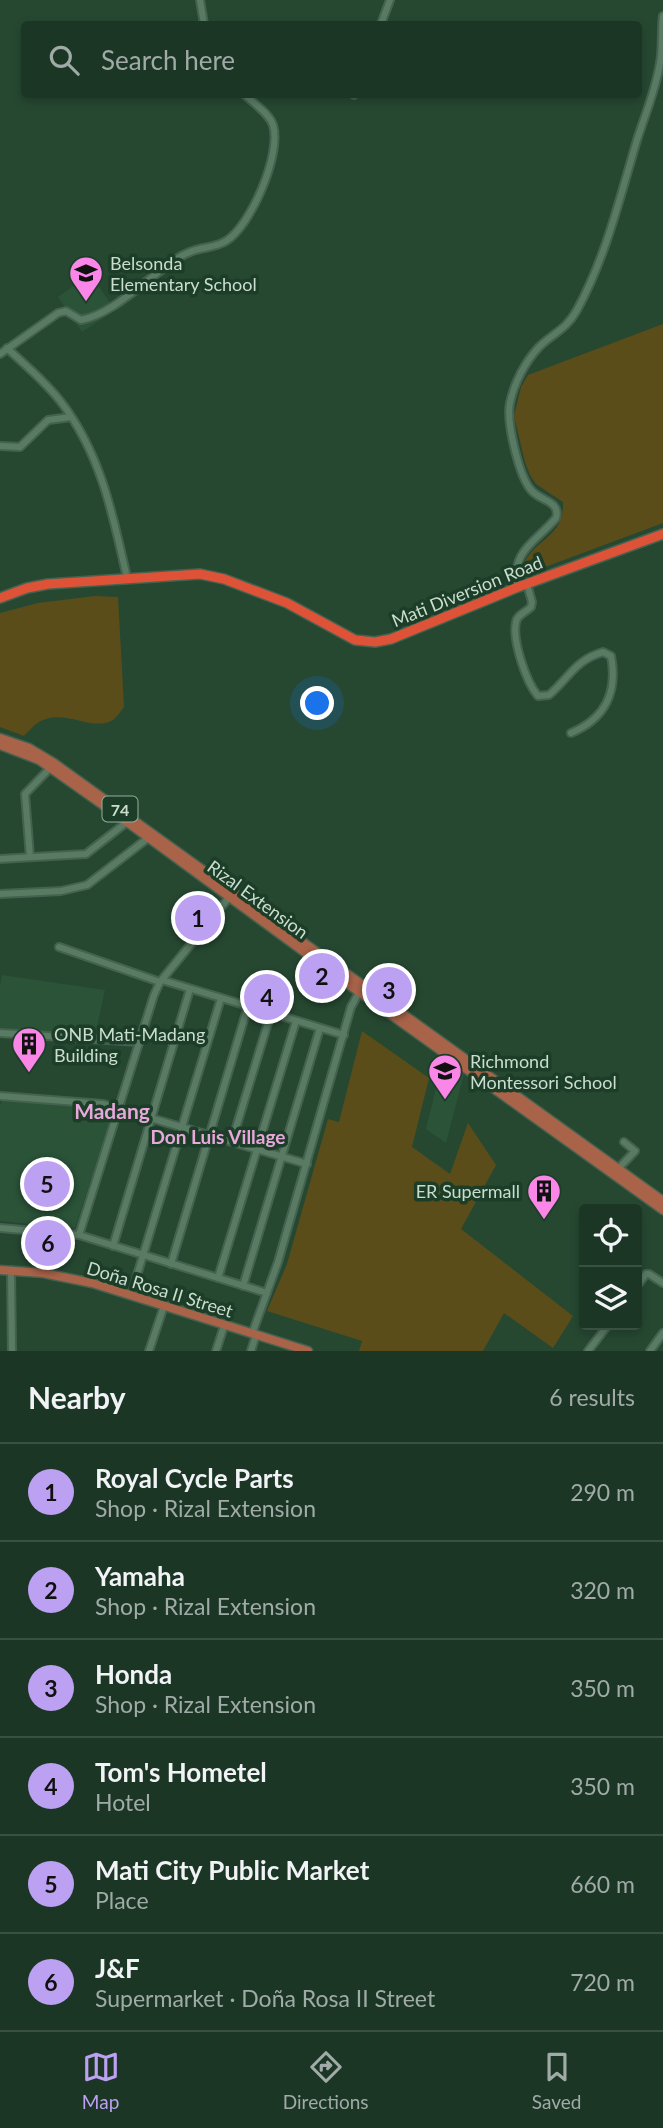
<!DOCTYPE html>
<html lang="en">
<head>
<meta charset="utf-8">
<style>
	:root { --surface:#1c3625; --page:#253e2d; --text:#f1f3f6; --muted:#a0aba7; --line:#3a5042; --accent:#bca0f2 }
	body { margin:0; font-family:Lato,sans-serif; background:var(--page); color:var(--text) }
	.controls { position:absolute; right:21px; bottom:21px; display:grid; overflow:hidden; border-radius:7px; box-shadow:0 4px 10px #0003 }
	.controls button { width:63px; height:63px; display:grid; place-items:center; padding:0; border:0; border-bottom:2px solid var(--line); background:var(--surface); color:var(--text); font:35px sans-serif }
	.you { position:absolute; left:318px; top:704px; width:24px; height:24px; margin:-18px; border:5px solid #fff; border-radius:50%; background:#1a73e8; box-shadow:0 0 0 10px #1a73e833 }
	.badge { display:grid; place-items:center; width:46px; height:46px; border-radius:50%; background:var(--accent); color:#111; font-size:23px; font-weight:700 }
	.pin { position:absolute; translate:-50% -50%; border:4px solid #fff; box-shadow:0 2px 7px #0006 }
	.list { margin:0; padding:0; list-style:none }
	h2 { display:flex; justify-content:space-between; align-items:center; height:91px; margin:0; padding:0 28px; font-size:30px }
	h2 small { font-size:23px; font-weight:400; color:var(--muted) }
	.list li { display:grid; grid-template-columns:46px 1fr auto; gap:21px; align-items:center; box-sizing:border-box; height:98px; padding:0 28px; border-top:2px solid var(--line) }
	.list b { display:block; font-size:26px; white-space:nowrap }
	.list p { margin:0; font-size:23px; white-space:nowrap; color:var(--muted) }
	.list em { font-size:23px; font-style:normal; color:var(--muted) }
	.icon { flex:none; width:38px; height:38px; fill:none; stroke:currentColor; stroke-width:2; stroke-linecap:round; stroke-linejoin:round }
	.map { position:relative; flex:none; width:663px; height:1351px; overflow:hidden }
	.search { position:absolute; background:var(--surface); box-shadow:0 4px 10px #0003; left:21px; right:21px; top:21px; height:77px; display:flex; align-items:center; gap:18px; box-sizing:border-box; padding:0 24px; border-radius:7px; color:var(--muted); font-size:26px }
	.sheet { height:679px; background:var(--surface) }
	nav { display:flex; justify-content:space-around; align-items:center; box-sizing:border-box; height:98px; border-top:2px solid var(--line); background:var(--surface); font-size:19px; color:var(--muted) }
	nav a { display:grid; justify-items:center; gap:4px }
	nav .on { color:var(--accent) }
	.map>svg:first-child { display:block }
</style>
</head>
<body>
<div class="map">
<svg width="663" height="1351" viewBox="0 0 663 1351">
	<rect width="100%" height="100%" fill="#264831"/>
	<g fill="#2a5338">
		<path d="M90,274L115,310L82,332L58,297Z"/>
		<path d="M2,975L105,990L95,1036L46,1034L0,1029V986Z"/>
		<path d="M443,1059L464,1074L446,1143L426,1129Z"/>
		<path d="M2,1100L114,1109L75,1228L0,1221V1106Z"/>
	</g>
	<g fill="#5b4d1a">
		<path d="M663,324V523L521,576C525,538 565,543 563,502L536,484L530,475L525,462L514,416L521,387L528,375Z"/>
		<path d="M95,596L118,597L124,707C121,711 117,717 113,720C91,733 62,705 36,724C32,727 28,732 24,736L0,727V613L38,603Z"/>
		<path d="M362,1031L429,1078L412,1147L450,1174L468,1123L496,1165L461,1229L573,1316L553,1348L504,1313L483,1351H359L362,1341L267,1311L287,1264L328,1119L339,1122Z"/>
	</g>
	<g fill="none" stroke-linecap="round" stroke-linejoin="round">
		<g stroke="#456250" stroke-width="10">
			<g id="minor">
				<path d="M200,0L204,24"/>
				<path d="M381,24L390,0"/>
				<path d="M354,95V94"/>
				<path d="M7,348C25,365 46,382 61,402C101,454 113,515 127,578"/>
				<path d="M0,354L58,313L66,311L81,320C112,314 142,283 167,266C174,260 182,255 190,252C201,247 215,248 226,241C251,226 282,153 273,125C269,113 253,103 244,94"/>
				<path d="M0,446L20,447L48,420L71,417"/>
				<path d="M527,584L532,602L531,607C526,612 517,615 516,622C512,640 526,682 538,696L549,695C569,678 575,660 603,652L611,656C618,692 605,719 571,733"/>
				<path d="M518,587C510,551 536,542 556,518C561,501 540,501 531,490C519,476 506,422 510,403C514,383 525,362 539,347C553,333 566,330 577,310C606,257 620,197 637,140C645,115 656,89 660,63C663,48 661,31 663,16"/>
				<path d="M30,857L25,794L52,766"/>
				<path d="M0,859L86,854L127,822"/>
				<path d="M0,894L61,891L87,885L148,838"/>
				<path d="M59,947L160,982"/>
				<path d="M162,980L344,1035"/>
				<path d="M0,1033L139,1042"/>
				<path d="M0,1096L103,1104L307,1164"/>
				<path d="M232,1141L271,1013"/>
				<path d="M618,1169L635,1151L624,1142"/>
				<path d="M0,1228L79,1235L267,1293"/>
				<path d="M79,1235L154,995L160,982L231,895"/>
				<path d="M113,1246L190,989"/>
				<path d="M171,1264L248,1006"/>
				<path d="M11,1270L12,1351"/>
				<path d="M218,1278L296,1021"/>
				<path d="M243,1286L320,1028"/>
				<path d="M637,1286L646,1274H649L663,1283"/>
				<path d="M131,1295L221,998"/>
				<path d="M252,1334L278,1262L351,1007L361,989"/>
				<path d="M149,1351L164,1306"/>
				<path d="M216,1351L224,1326"/>
				<path d="M251,1351L256,1335"/>
				<path d="M588,1351L608,1325"/>
				<path d="M650,1351L663,1333"/>
			</g>
		</g>
		<g stroke="#456250" stroke-width="11">
			<g id="major">
				<path d="M0,738L29,748L54,763L663,1201"/>
				<path d="M0,745L39,760L127,822L348,984L663,1210"/>
				<path d="M0,1270L43,1273L92,1283L308,1351"/>
			</g>
		</g>
		<g stroke="#456250" stroke-width="12">
			<path id="highway" d="M0,598L27,588L48,584L200,574L224,579L287,603L355,640L375,642L391,639L518,587L663,534"/>
		</g>
		<use href="#minor" stroke="#597b63" stroke-width="6"/>
		<use href="#major" stroke="#a96349" stroke-width="8"/>
		<use href="#highway" stroke="#de5337" stroke-width="9"/>
	</g>
	<defs>
		<g id="school-pin" transform="scale(1.75)"><path d="M0 17L-7.5 6A9.5 9.5 0 1 1 7.5 6Z" fill="#fa87e7" stroke="#1c3d27"/><path d="M0-5L7-2L0 1L-7-2ZM-4 1L0 2.5L4 1V4Q0 6-4 4Z" fill="#111"/></g>
		<g id="building-pin" transform="scale(1.75)"><path d="M0 17L-7.5 6A9.5 9.5 0 1 1 7.5 6Z" fill="#fa87e7" stroke="#1c3d27"/><path d="M-4-6H4V6H1V3H-1V6H-4ZM-2.5-4.3h1.7v1.8h-1.7ZM.8-4.3h1.7v1.8H.8ZM-2.5-1h1.7V.8h-1.7ZM.8-1h1.7V.8H.8Z" fill="#111"/></g>
	</defs>
	<g fill-rule="evenodd">
		<use href="#school-pin" x="86" y="273"/>
		<use href="#building-pin" x="29" y="1044"/>
		<use href="#school-pin" x="445" y="1071"/>
		<use href="#building-pin" x="544" y="1191"/>
	</g>
	<g text-anchor="middle" dominant-baseline="central" stroke-width="7" stroke-linejoin="round" paint-order="stroke">
		<rect fill="#1c3d27" stroke="#96ad9d" stroke-width="2" x="102.5" y="796.5" width="35" height="25" rx="5"/>
		<g font-size="16" font-weight="bold" fill="#caddcf">
			<text x="120" y="809">74</text>
		</g>
		<g font-size="18" fill="#caddcf" stroke="#1c3d27" text-anchor="start">
			<text x="110" y="263">Belsonda<tspan x="110" dy="21">Elementary School</tspan></text>
			<text x="54" y="1034">ONB Mati-Madang<tspan x="54" dy="21">Building</tspan></text>
			<text x="470" y="1061">Richmond<tspan x="470" dy="21">Montessori School</tspan></text>
			<text x="520" y="1191" text-anchor="end">ER Supermall</text>
		</g>
		<g font-size="18" fill="#caddcf" stroke="#1c3d27">
			<text transform="translate(467 591) rotate(-22)">Mati Diversion Road</text>
			<text transform="translate(258 899) rotate(36)">Rizal Extension</text>
			<text transform="translate(160 1289) rotate(17)">Doña Rosa II Street</text>
		</g>
		<g font-size="19" font-weight="bold" fill="#e7a8db" stroke="#1c3d27">
			<text x="218" y="1136">Don Luis Village</text>
		</g>
		<g font-size="21" font-weight="bold" fill="#e7a8db" stroke="#1c3d27">
			<text x="112" y="1110">Madang</text>
		</g>
	</g>
</svg>
<div class="controls">
<button><svg class="icon" aria-label="locate" viewBox="0 0 24 24"><circle cx="12" cy="12" r="6"/><path d="M12 2v4M12 18v4M2 12h4M18 12h4"/></svg></button>
<button><svg class="icon" aria-label="layers" viewBox="0 0 24 24"><path d="M12 4l9 5-9 5-9-5zM3 14l9 5 9-5"/></svg></button>
</div>
<div class="you"></div>
<div class="pin badge" style="left:198px;top:918px">1</div>
<div class="pin badge" style="left:322px;top:976px">2</div>
<div class="pin badge" style="left:389px;top:990px">3</div>
<div class="pin badge" style="left:267px;top:997px">4</div>
<div class="pin badge" style="left:47px;top:1184px">5</div>
<div class="pin badge" style="left:48px;top:1243px">6</div>
<div class="search"><svg class="icon" aria-label="search" viewBox="0 0 24 24"><circle cx="10" cy="10" r="6"/><path d="M15 15l6 6"/></svg>Search here</div>
</div>
<section class="sheet">
<h2>Nearby<small>6 results</small></h2>
<ul class="list">
<li><span class="badge">1</span><div><b>Royal Cycle Parts</b><p>Shop · Rizal Extension</p></div><em>290 m</em></li>
<li><span class="badge">2</span><div><b>Yamaha</b><p>Shop · Rizal Extension</p></div><em>320 m</em></li>
<li><span class="badge">3</span><div><b>Honda</b><p>Shop · Rizal Extension</p></div><em>350 m</em></li>
<li><span class="badge">4</span><div><b>Tom's Hometel</b><p>Hotel</p></div><em>350 m</em></li>
<li><span class="badge">5</span><div><b>Mati City Public Market</b><p>Place</p></div><em>660 m</em></li>
<li><span class="badge">6</span><div><b>J&amp;F</b><p>Supermarket · Doña Rosa II Street</p></div><em>720 m</em></li>
</ul>
</section>
<nav>
<a class="on"><svg class="icon" aria-label="map" viewBox="0 0 24 24"><path d="M3 6l6-2 6 2 6-2v14l-6 2-6-2-6 2zM9 4v14M15 6v14"/></svg>Map</a>
<a><svg class="icon" aria-label="directions" viewBox="0 0 24 24"><path d="M12 3l9 9-9 9-9-9zM9 14v-3h6M13 9l2 2-2 2"/></svg>Directions</a>
<a><svg class="icon" aria-label="saved" viewBox="0 0 24 24"><path d="M7 4h10v16l-5-4-5 4z"/></svg>Saved</a>
</nav>
</body>
</html>
